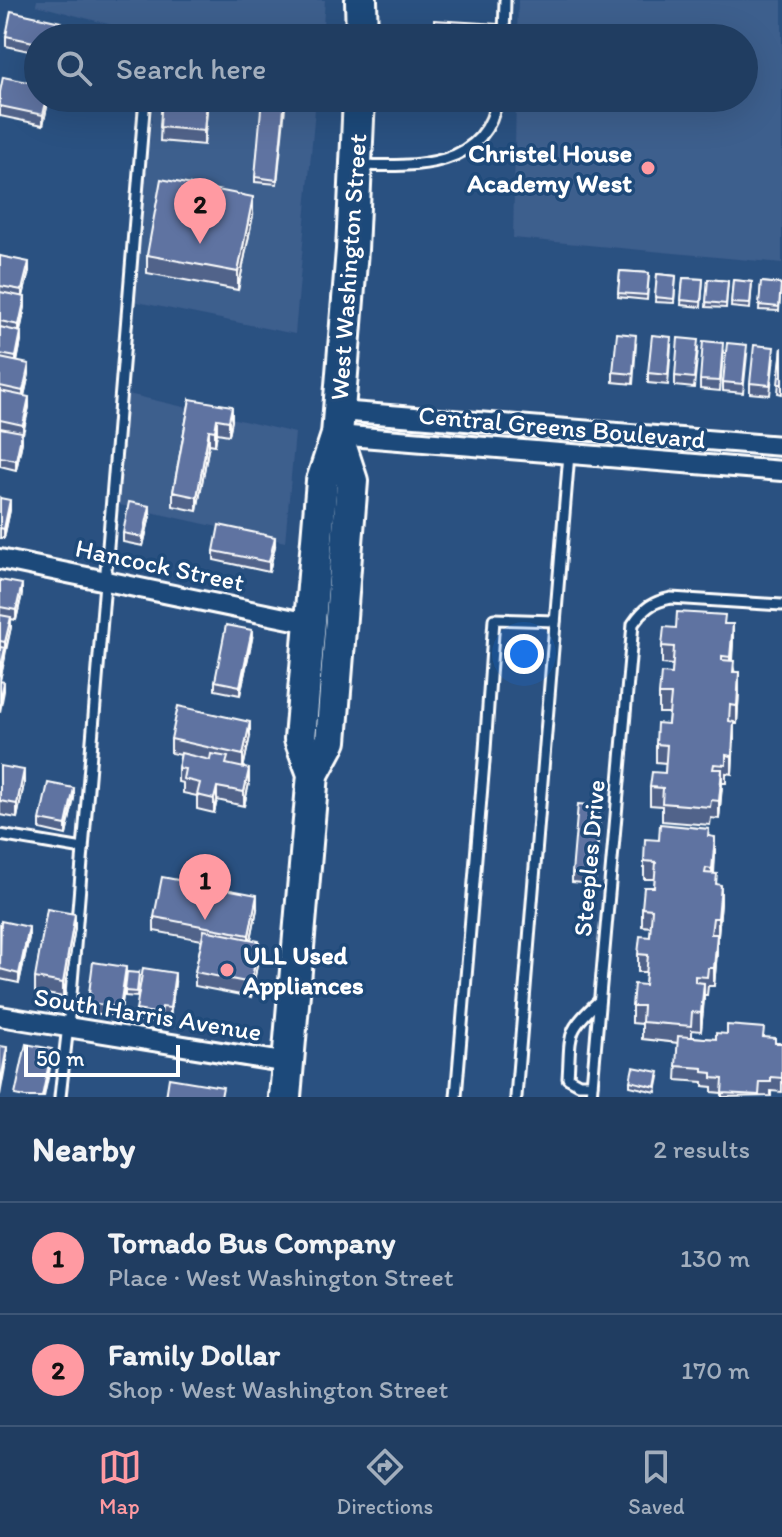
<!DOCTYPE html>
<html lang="en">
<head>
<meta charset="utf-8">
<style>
	:root { --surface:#203d61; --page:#284467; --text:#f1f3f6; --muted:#a2aebd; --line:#3d5676; --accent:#ff9aa2 }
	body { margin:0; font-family:Itim,sans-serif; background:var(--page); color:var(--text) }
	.scale { position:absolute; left:24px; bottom:20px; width:156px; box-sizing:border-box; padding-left:8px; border:4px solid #fff; border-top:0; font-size:22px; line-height:28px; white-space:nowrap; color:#fff; -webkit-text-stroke:6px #1f4a7a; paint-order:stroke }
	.you { position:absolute; left:524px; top:654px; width:28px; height:28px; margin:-20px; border:6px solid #fff; border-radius:50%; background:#1a73e8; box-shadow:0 0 0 12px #1a73e833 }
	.badge { display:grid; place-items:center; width:52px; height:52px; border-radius:50%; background:var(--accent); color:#111; font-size:26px; font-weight:700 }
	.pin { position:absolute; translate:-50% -66px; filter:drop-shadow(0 2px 4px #0008) }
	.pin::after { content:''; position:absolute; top:42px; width:28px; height:24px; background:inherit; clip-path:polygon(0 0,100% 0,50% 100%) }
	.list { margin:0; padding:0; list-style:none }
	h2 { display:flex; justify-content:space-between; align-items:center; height:104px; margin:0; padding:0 32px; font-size:34px }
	h2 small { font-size:26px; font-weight:400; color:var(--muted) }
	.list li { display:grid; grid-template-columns:52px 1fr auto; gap:24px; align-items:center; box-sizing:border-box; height:112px; padding:0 32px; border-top:2px solid var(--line) }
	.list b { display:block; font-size:30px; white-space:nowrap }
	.list p { margin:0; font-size:26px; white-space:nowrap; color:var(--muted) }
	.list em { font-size:26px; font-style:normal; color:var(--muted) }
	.icon { flex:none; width:44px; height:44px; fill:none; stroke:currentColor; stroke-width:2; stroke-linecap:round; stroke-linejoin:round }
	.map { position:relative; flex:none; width:782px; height:1097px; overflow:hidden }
	.search { position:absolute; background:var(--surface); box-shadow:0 8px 32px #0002; left:24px; right:24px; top:24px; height:88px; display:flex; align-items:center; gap:20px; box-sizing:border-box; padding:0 28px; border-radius:44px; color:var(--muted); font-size:30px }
	.sheet { height:328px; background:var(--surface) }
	nav { display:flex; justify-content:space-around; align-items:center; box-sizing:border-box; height:112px; border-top:2px solid var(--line); background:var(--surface); font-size:22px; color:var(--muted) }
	nav a { display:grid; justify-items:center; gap:4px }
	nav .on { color:var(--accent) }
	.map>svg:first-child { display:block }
</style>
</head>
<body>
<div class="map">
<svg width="782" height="1097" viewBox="0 0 782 1097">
	<rect width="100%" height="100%" fill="#2a5181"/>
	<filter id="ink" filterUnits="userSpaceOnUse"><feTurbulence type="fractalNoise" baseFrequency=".0125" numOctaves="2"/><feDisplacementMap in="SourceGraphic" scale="16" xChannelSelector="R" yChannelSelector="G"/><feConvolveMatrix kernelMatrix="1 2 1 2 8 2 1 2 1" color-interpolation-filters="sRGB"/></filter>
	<g filter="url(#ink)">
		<g fill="#3e5e8d">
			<path d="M37,0H325L322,38H161L36,5Z"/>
			<path d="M518,0H782V263L513,238L516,98H744V38H517Z"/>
			<path d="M154,98H316L295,334L132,301Z"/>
			<path d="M128,394L295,433L285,542L115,504L124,402Z"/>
		</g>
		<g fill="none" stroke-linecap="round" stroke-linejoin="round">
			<g stroke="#fff" stroke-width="15">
				<g id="lane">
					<path d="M504,38L505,0"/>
					<path d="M359,165C414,167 487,169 497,98"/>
					<path d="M0,835L83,849"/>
					<path d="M592,1084H579L568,1078C571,1035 565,1032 598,1002"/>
					<path d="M60,1097L70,1007L145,98"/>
					<path d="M456,1097L485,750L494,619L555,621"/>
					<path d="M516,1097L569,454"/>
					<path d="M591,1097L633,624C644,608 652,602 671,598L782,605"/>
				</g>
			</g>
			<g stroke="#fff" stroke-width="24">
				<g id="street">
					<path d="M339,411L782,446"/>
					<path d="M337,435L782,471"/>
					<path d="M0,559L309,623"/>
					<path d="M0,1016L288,1063"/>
				</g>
			</g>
			<g stroke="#fff" stroke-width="36">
				<g id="primary">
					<path d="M361,0L362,38"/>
					<path d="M313,774L331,741L352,481L337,435"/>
					<path d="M285,1097L313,774L300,739L322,481L337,435L352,250L359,98"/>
				</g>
			</g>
			<use href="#lane" stroke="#1f4a7a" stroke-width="9"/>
			<use href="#street" stroke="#1f4a7a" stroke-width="18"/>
			<use href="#primary" stroke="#1f4a7a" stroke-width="30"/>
		</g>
		<g fill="#51638a" stroke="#fff" stroke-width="2">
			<path d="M61,31L38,38V53L6,46V36Z"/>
			<path d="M0,92L38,98H49L43,125L0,116Z"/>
			<path d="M162,98H208L204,145L160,141Z"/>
			<path d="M286,98L277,184L255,182V177Z"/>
			<path d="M253,215L238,290L147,273V255Z"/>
			<path d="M0,256L29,271L23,297L25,307L20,332L21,341L17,362L29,374L24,396L29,407L22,434V442L16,470L0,466Z"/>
			<path d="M620,271L649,273L647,300L618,297Z"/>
			<path d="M657,274L676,276L674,303L655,302Z"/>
			<path d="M683,278L703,279L701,307L681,305Z"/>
			<path d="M708,279L728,281L726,308L706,307Z"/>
			<path d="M733,280L752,282L750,309L731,307Z"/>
			<path d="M761,282L781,284L779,311L759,310Z"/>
			<path d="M636,345L633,384L613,382V372Z"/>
			<path d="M671,346L668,385L648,383V373Z"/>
			<path d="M782,347V394L778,393Z"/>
			<path d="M698,349L694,388L675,386V376Z"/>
			<path d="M723,352L720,391L700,389V380Z"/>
			<path d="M747,355L743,393L723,391V382Z"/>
			<path d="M774,356L770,395L750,393V383Z"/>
			<path d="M190,399L232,420L229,435L217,433L215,445L209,444L197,511L173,506V492Z"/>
			<path d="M0,498L10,510L4,538H0Z"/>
			<path d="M150,516L143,546L123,542V533Z"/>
			<path d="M275,546L269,572L214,560V551Z"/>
			<path d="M0,580L22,594L16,620L11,619V627L0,680Z"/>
			<path d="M725,624L733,642L732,661L739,690L737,724H734L732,774L726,773V783H722L719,819L711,818L710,825L662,821V806L650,805V787L665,773L666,763L656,762V744L668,724L669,713H659V695L672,674L673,665L662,664V646L676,628Z"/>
			<path d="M252,639L240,695L215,690V681Z"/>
			<path d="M250,736L243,768L249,783L244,806L217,800L214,813L197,809V796L183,793V783L178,782V768L181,755L171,753V739Z"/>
			<path d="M0,766L24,784L17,818L0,815Z"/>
			<path d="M74,798L66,835L40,829V820Z"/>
			<path d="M600,816L595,884L572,882V873Z"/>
			<path d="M709,836L715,855L714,874L721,903L718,936H717V952L714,986H708L707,995H704L701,1031L692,1030V1037L716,1039L764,1037L775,1043H782V1092L771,1091V1096L722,1097V1093L712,1092V1087L703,1086V1082L676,1080L678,1043L642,1039V1024L632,1023V1006L645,985L646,972H638V954L650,937L651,927L642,926V908L654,887L655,879H644V861L659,840Z"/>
			<path d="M257,909L251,939L259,955L251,997L195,986V972L202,940L154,931V917Z"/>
			<path d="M0,925L29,937L19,983L0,979Z"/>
			<path d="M75,928L63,997L35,992V978Z"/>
			<path d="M139,973L137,997L125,996V991Z"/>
			<path d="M126,976L120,1016L90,1013L89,993Z"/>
			<path d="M175,983L170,1017L162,1016L161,1023L136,1020V1010Z"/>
			<path d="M659,1077L656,1092L630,1086V1081Z"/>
		</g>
		<g fill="#425071" stroke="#fff" stroke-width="2">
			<path d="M47,98H49L43,125V115Z"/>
			<path d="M207,98H208L204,145V131Z"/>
			<path d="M253,197V215L238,290V272Z"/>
			<path d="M29,262V271L22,300V290Z"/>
			<path d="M25,297V307L19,335V325Z"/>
			<path d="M21,332V341L16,366V357Z"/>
			<path d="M29,364V374L23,400V391Z"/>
			<path d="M29,397V407L23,434V425Z"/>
			<path d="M232,406V420L229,435V421Z"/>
			<path d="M217,419V433L215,445V431Z"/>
			<path d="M209,430V444L197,511V497Z"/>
			<path d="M22,432V442L16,470V460Z"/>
			<path d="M10,500V510L4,538V529Z"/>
			<path d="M150,506V516L143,546V537Z"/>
			<path d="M275,537V546L269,572V562Z"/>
			<path d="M22,584V594L16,620V610Z"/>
			<path d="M11,617V627L5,652V642Z"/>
			<path d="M733,624V642L730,675V657Z"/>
			<path d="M252,630V639L240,695V686Z"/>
			<path d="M5,648V658L0,680V671Z"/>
			<path d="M739,672V690L737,724V706Z"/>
			<path d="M4,682V691L0,712V702Z"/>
			<path d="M250,722V736L243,769V755Z"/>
			<path d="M734,722V740L732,774V756Z"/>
			<path d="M249,769V783L244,806V792Z"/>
			<path d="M722,769V787L719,819V801Z"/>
			<path d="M24,770V784L17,818V804Z"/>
			<path d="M217,787V800L214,813V799Z"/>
			<path d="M74,788V798L66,835V825Z"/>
			<path d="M715,837V855L712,887V869Z"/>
			<path d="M721,885V903L718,936V918Z"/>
			<path d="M257,895V909L249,949V935Z"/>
			<path d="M75,914V928L63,997V983Z"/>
			<path d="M29,927V937L19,983V974Z"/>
			<path d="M717,934V952L714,986V968Z"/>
			<path d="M259,941V955L251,997V983Z"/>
			<path d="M126,967V976L120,1016V1007Z"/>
			<path d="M175,973V983L170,1017V1008Z"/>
			<path d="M704,983V1000L701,1031V1013Z"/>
			<path d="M7,1047V1057L0,1095V1085Z"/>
			<path d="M52,1049V1059L44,1097H42Z"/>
		</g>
		<g fill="#5e73a1" stroke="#fff" stroke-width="2">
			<path d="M11,11L61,22L57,38H38V43L6,36Z"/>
			<path d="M434,20L498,24L497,38H434Z"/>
			<path d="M269,32L291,34V38H268Z"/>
			<path d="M3,77L38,84V98H47L43,115L0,106V92Z"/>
			<path d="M162,98H207L204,131L160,127Z"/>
			<path d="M262,98H285L277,180L255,177Z"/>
			<path d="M161,179L253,197L238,272L147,255Z"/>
			<path d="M0,256L29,262L22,290L0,286Z"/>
			<path d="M620,271L649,273L647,295L618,293Z"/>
			<path d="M657,274L676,276L674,299L655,297Z"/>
			<path d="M683,278L703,279L701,302L681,300Z"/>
			<path d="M708,279L728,281L726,304L706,302Z"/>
			<path d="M733,280L752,282L750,304L731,303Z"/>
			<path d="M761,282L781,284L779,307L759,305Z"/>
			<path d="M0,292L25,297L19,325L0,321Z"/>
			<path d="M0,327L21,332L16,357L0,354Z"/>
			<path d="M617,333L636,335L633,374L613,372Z"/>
			<path d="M652,335L671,337L668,375L648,373Z"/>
			<path d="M678,338L698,340L694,378L675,376Z"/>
			<path d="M703,341L723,343L720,381L700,380Z"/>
			<path d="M727,343L747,345L743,384L723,382Z"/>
			<path d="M754,345L774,347L770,385L750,383Z"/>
			<path d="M782,347V384H778Z"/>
			<path d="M0,358L29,364L23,391L0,386Z"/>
			<path d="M0,391L29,397L23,425L0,420Z"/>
			<path d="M190,399L232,406L229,421L217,419L215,431L209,430L197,497L173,492Z"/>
			<path d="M0,428L22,432L16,460L0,457Z"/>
			<path d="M0,498L10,500L4,529L0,528Z"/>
			<path d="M129,502L150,506L143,537L123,533Z"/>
			<path d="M219,525L275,537L269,562L214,551Z"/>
			<path d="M0,580L22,584L16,610L0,607Z"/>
			<path d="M677,612L725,615L724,624H733L730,657L722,656V660L734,661L733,672H739L737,706L730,705L729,721L734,722L732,756L726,755V765L714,764L713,769H722L719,801L711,800L710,807L662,803L663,788L650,787L652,772L665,773L667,745L656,744L657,723L668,724L671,695H659L661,673L672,674L674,647L662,646L664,627L676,628Z"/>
			<path d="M0,615L11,617L5,642L0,641Z"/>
			<path d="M226,625L252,630L240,686L215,681Z"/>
			<path d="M0,647L5,648L0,671Z"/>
			<path d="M0,681L4,682L0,702Z"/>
			<path d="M178,706L250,722L243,755L171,739Z"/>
			<path d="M181,753L210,760L211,754L228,757L226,764L249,769L244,792L217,787L214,799L197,795L200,783L183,779L185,769L178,768Z"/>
			<path d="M0,766L24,770L17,804L0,801Z"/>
			<path d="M48,783L74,788L66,825L40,820Z"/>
			<path d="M578,804L600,806L595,875L572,873Z"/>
			<path d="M660,824L709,829L708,836L715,837L712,869L706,868L705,873L717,874L716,884L721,885L718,918H713L711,934H717L714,968H708L707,977L695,976V982L704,983L701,1013L692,1012L691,1026L642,1022L643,1006H632L634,984L645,985L648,955L638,954L640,936L650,937L652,909L642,908L644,887H654L656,862L644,861L645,839L659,840Z"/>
			<path d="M162,877L257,895L249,935L154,917Z"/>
			<path d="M47,909L75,914L63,983L35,978Z"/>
			<path d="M1,921L29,927L19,974L0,969Z"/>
			<path d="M204,930L259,941L251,983L195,972Z"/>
			<path d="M93,962L126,967L120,1007L90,1003L91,994L89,993Z"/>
			<path d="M143,968L175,973L170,1008L162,1007L161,1014L136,1010Z"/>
			<path d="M127,972L139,973L137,992L125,991Z"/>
			<path d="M727,1025L764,1028L763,1037L775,1038V1043H782V1078L771,1077V1082H760L759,1095L722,1093L723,1079L712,1078V1073L703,1072V1068L676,1066L678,1036L716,1039V1033L727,1034Z"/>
			<path d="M26,1044L52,1049L42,1097H25L15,1095Z"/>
			<path d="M0,1046L7,1047L0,1085Z"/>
			<path d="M633,1067L659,1072L656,1087L630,1081Z"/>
			<path d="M169,1078L223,1087L221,1097H166Z"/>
		</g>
	</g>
	<g fill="#ff9aa2" stroke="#1f4a7a" stroke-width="3">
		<circle cx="648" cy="168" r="8"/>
		<circle cx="227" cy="970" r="8"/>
	</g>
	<g text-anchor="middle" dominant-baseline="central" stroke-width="7" stroke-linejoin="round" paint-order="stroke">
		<g font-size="26" font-weight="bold" fill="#fff" stroke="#1f4a7a" text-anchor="end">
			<text x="632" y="153">Christel House<tspan x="632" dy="30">Academy West</tspan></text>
			<text x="243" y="955" text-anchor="start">ULL Used<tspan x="243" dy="30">Appliances</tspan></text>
		</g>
		<g font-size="26" fill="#fff" stroke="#1f4a7a">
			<text transform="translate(348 267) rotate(-86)">West Washington Street</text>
			<text transform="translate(562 427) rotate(5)">Central Greens Boulevard</text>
			<text transform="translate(160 565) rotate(12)">Hancock Street</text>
			<text transform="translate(589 858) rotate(-85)">Steeples Drive</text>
			<text transform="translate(148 1014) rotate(9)">South Harris Avenue</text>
		</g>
	</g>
</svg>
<div class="scale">50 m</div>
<div class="you"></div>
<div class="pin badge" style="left:205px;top:920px">1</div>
<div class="pin badge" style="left:200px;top:244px">2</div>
<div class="search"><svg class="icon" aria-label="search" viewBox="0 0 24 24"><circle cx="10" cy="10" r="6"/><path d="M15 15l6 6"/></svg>Search here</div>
</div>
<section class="sheet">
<h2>Nearby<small>2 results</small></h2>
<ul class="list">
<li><span class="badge">1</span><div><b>Tornado Bus Company</b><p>Place · West Washington Street</p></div><em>130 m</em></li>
<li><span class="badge">2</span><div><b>Family Dollar</b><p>Shop · West Washington Street</p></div><em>170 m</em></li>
</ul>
</section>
<nav>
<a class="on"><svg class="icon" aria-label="map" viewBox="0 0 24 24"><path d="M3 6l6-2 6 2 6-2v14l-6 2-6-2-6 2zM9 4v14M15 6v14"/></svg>Map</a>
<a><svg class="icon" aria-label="directions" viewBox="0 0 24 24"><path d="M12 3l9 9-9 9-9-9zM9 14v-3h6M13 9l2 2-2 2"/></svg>Directions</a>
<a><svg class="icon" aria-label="saved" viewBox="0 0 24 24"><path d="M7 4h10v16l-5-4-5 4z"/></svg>Saved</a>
</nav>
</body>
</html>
